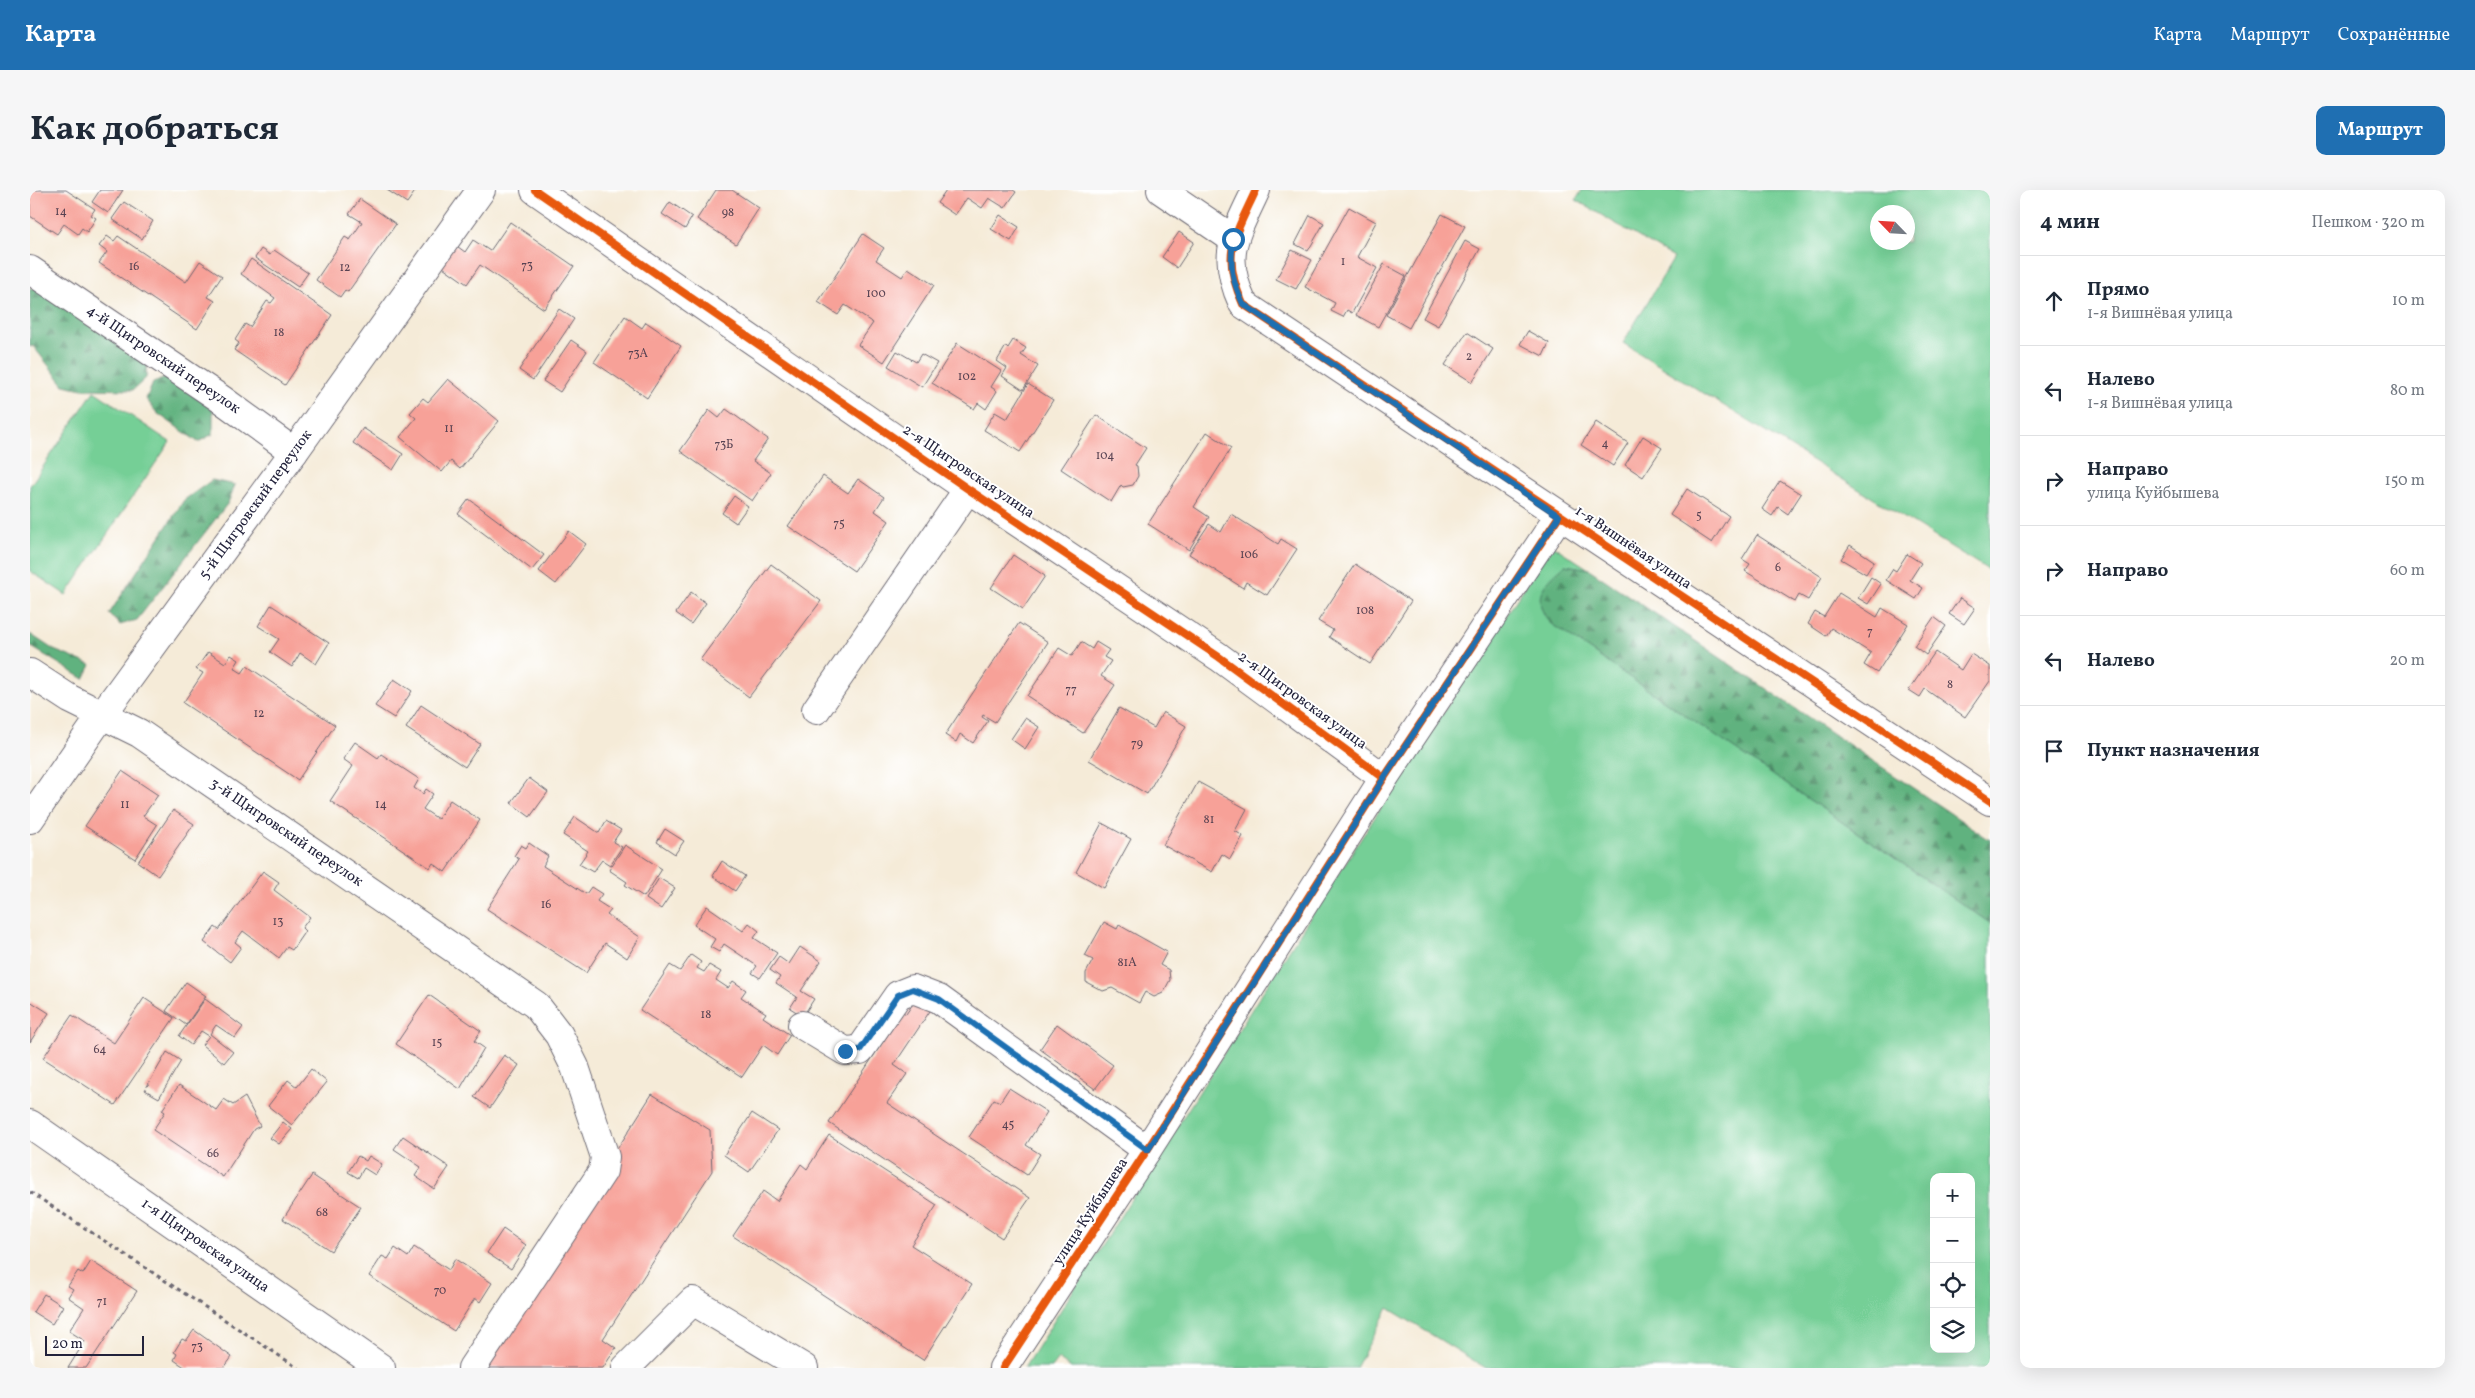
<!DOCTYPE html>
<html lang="ru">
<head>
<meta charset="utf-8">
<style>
	:root { --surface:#fff; --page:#f6f6f7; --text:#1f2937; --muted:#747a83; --line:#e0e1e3; --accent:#1f6fb2 }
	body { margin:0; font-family:Vollkorn,serif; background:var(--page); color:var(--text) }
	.controls { position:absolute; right:15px; bottom:15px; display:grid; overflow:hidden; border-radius:10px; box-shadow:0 5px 20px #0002 }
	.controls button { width:45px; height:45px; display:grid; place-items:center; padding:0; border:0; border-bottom:1px solid var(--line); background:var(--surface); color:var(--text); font:25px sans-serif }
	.compass { position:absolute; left:1840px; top:15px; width:45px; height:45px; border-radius:50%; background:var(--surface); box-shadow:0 5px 20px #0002; rotate:295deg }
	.scale { position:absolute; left:15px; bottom:12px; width:99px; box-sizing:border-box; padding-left:5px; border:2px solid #22223b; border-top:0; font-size:14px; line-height:18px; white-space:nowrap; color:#22223b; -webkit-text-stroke:4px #fff; paint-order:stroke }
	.stop { position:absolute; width:15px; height:15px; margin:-11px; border:4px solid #1f6fb2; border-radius:50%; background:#fff }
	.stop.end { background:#1f6fb2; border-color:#fff; box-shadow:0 1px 5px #0008 }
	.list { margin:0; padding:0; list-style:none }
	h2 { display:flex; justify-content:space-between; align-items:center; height:65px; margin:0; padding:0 20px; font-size:21px }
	h2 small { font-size:16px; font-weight:400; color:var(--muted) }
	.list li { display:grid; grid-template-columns:32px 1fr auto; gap:15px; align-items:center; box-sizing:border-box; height:90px; padding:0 20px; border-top:1px solid var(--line) }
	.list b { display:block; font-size:19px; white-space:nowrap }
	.list p { margin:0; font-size:16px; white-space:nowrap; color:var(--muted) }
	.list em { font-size:16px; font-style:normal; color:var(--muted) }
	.icon { flex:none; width:28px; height:28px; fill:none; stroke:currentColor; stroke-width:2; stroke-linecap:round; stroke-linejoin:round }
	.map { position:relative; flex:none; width:1960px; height:1178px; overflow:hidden; border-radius:10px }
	header { display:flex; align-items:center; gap:30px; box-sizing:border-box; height:70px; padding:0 25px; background:var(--accent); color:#fff }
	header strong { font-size:24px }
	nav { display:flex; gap:28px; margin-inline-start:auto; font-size:18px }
	.intro { display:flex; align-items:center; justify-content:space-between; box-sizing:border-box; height:120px; padding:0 30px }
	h1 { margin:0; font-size:35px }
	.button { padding:12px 22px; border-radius:10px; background:var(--accent); color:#fff; font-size:18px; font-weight:700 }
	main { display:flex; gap:30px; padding:0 30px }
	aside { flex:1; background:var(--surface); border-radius:10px; box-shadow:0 5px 20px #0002 }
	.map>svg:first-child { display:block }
</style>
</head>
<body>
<header>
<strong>Карта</strong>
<nav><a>Карта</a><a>Маршрут</a><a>Сохранённые</a></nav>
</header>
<div class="intro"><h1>Как добраться</h1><a class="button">Маршрут</a></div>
<main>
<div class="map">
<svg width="1960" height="1178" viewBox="0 0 1960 1178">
	<defs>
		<pattern id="forest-firs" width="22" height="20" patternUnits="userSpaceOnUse" patternTransform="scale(1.25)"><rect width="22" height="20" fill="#60b27f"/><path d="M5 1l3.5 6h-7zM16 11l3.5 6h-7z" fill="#4f9069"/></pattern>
	</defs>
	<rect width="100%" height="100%" fill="#fff"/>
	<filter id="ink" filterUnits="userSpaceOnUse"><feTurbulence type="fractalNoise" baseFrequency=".02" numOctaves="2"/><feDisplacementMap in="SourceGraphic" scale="10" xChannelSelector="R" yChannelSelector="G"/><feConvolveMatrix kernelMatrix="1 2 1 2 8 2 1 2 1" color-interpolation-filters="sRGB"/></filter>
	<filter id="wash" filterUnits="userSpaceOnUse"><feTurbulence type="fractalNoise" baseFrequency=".0096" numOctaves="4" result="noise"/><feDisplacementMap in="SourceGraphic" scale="20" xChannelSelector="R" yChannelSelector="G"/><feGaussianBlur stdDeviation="1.12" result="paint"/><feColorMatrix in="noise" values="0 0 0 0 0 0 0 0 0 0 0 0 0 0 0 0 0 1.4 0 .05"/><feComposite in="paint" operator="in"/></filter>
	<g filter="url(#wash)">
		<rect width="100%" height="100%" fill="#f5ebd8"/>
		<g fill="#75cf96" stroke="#4c7868" fill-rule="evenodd">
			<path d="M1552,0H1960V381L1593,153L1644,68L1546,10ZM1878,22V52H1848V22Z"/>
			<path d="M64,201L140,252L36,405L0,381V296Z"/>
			<path d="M1522,355L1559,379L1535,375L1520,433L1960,733V1178H1456L1358,1118L1326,1178H1041L1028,1169L1021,1178H994L1284,721ZM1904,987H1941V1159H1904Z"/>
		</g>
		<g fill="url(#forest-firs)" stroke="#416a5d">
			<path d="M0,98L11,99L117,171L116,188L103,200L52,199L34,195L3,156L0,157Z"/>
			<path d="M140,186L183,212V244L168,252L127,223L116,209L123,193Z"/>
			<path d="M182,290L205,295L198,313L107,430L90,435L79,424L154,310Z"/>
			<path d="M1535,375L1559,379L1960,650V733L1520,433C1500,408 1513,393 1535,375Z"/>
			<path d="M0,444L24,460L61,475L54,489L0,456Z"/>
		</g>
		<g id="blocks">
			<g fill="#f7a198">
				<path d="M0,0H36L65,19L61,25L66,28L57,42L52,38L48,44L34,34L27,44L0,26Z"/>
				<path d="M70,0H93L78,23L62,12Z"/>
				<path d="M357,0H386L377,13Z"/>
				<path d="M686,0H702L729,18L706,54L667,29Z"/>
				<path d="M916,0H983L986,2L975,18L959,8L952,18L937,8L925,25L907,13Z"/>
				<path d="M330,9L366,34L318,102L315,100L310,107L286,90L315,47L320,50L332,32L319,24Z"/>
				<path d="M94,12L123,31L112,49L82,29Z"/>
				<path d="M640,12L662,27L655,39L632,24Z"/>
				<path d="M1319,17L1346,32L1327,67L1347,78L1322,123L1317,120L1313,127L1301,121L1305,113L1275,97Z"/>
				<path d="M1412,24L1435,36L1379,138L1356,125Z"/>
				<path d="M970,25L989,37L981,51L961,39Z"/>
				<path d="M1280,25L1294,33L1278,61L1265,54Z"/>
				<path d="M480,32L544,76L514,119L450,75L437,94L410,75L424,54L435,62L443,50L460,61Z"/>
				<path d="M1149,42L1164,52L1147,78L1132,67Z"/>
				<path d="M833,44L854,58L846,70L872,87L878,78L904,95L854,172L828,155L843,133L815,115L808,125L788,112Z"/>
				<path d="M77,46L84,51L88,46L156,92L170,71L192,86L178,107L185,111L167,139L69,73L77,62L69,56Z"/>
				<path d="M1435,51L1450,59L1408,136L1393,128Z"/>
				<path d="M231,59L240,65L244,60L278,83L268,97L225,68Z"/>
				<path d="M1262,60L1282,70L1266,99L1246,89Z"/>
				<path d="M221,69L302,125L255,195L204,160L209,153L205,150L215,134L220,137L237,111L241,113L245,108L211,84Z"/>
				<path d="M1354,74L1376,86L1348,137L1326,125Z"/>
				<path d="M529,119L544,129L503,190L489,180Z"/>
				<path d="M595,126L612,138L616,132L651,156L617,208L564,172Z"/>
				<path d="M1498,141L1519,153L1513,166L1490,154Z"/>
				<path d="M1437,142L1463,159L1442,192L1415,175Z"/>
				<path d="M541,150L557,161L530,202L513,191Z"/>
				<path d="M983,150L996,158L991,165L1008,176L993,200L972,186L977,178L967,171L976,156L978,158Z"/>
				<path d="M927,153L971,181L961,197L967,201L956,219L948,213L944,219L902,193Z"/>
				<path d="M867,161L886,172L891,164L907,173L892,197L858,176Z"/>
				<path d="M418,189L469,231L430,279L421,271L412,282L370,247L386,228L380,223L393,208L398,212Z"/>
				<path d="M998,194L1023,210L990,262L954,240L965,222L977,229Z"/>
				<path d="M696,219L738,249L723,271L741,283L722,311L650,261L679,220L689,228Z"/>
				<path d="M1066,225L1116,258L1105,275L1107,276L1108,286L1103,295L1093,297L1091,295L1081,312L1031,279Z"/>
				<path d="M1566,232L1598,253L1583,276L1551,255Z"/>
				<path d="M333,238L373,264L363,280L323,253Z"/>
				<path d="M1177,242L1201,258L1164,317L1179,327L1159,360L1118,334Z"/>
				<path d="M1613,246L1632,258L1613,287L1595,275Z"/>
				<path d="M793,286L818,303L828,289L854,307L845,321L859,331L824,381L758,336Z"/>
				<path d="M1750,291L1771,304L1758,324L1748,317L1742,326L1732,319Z"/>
				<path d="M1657,299L1699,326L1682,353L1640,325Z"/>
				<path d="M704,306L718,316L706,333L692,323Z"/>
				<path d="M439,309L514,365L502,380L428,324Z"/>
				<path d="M1201,324L1248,354L1251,349L1267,359L1237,405L1216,392L1213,398L1159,364L1179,334L1191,342Z"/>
				<path d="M539,341L556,354L526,394L509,381Z"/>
				<path d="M1727,345L1792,387L1778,410L1769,405L1765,412L1715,381L1720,374L1712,369Z"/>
				<path d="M1820,355L1844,371L1836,384L1811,369Z"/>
				<path d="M1877,364L1891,373L1880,390L1893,398L1886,409L1856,390L1863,379L1866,381Z"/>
				<path d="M983,365L1015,386L993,419L961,398Z"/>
				<path d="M741,374L791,411L719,507L670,470Z"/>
				<path d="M1325,374L1381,411L1340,474L1299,447L1303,440L1288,431Z"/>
				<path d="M1841,387L1851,394L1838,414L1828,408Z"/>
				<path d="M661,402L676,413L661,434L646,423Z"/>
				<path d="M1809,403L1847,427L1852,418L1878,434L1847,483L1834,475L1841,463L1801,438L1796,446L1778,434L1785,422L1794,427Z"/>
				<path d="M1930,408L1945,418L1934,434L1919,424Z"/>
				<path d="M241,415L299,453L286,474L270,463L262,477L240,462L249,449L228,436Z"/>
				<path d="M1904,427L1916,436L1896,465L1884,456Z"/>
				<path d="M989,433L1018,452L965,532L953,525L952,527L958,531L943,553L930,544L926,552L915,545Z"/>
				<path d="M1051,452L1062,459L1066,452L1079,460L1074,467L1081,471L1071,486L1085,495L1053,543L997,506L1029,458L1042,466Z"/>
				<path d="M178,462L195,473L201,465L209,470L204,478L212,483L217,476L305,535L268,590L153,513L173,483L166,479Z"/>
				<path d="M1905,462L1931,480L1941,464L1960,476V491L1935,527L1895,499L1890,507L1879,500Z"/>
				<path d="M364,489L382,501L364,528L345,516Z"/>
				<path d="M391,515L450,554L435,577L376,538Z"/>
				<path d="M1089,518L1124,538L1133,522L1156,536L1117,604L1059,570Z"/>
				<path d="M995,528L1009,537L995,559L981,549Z"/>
				<path d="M325,552L348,568L351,564L389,589L384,598L393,604L396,599L403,604L393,619L408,629L420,610L450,630L415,682L403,673L400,678L300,611L323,576L313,569Z"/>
				<path d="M92,581L128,605L113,626L127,635L105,669L55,636Z"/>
				<path d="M499,588L518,602L500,627L481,613Z"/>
				<path d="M1168,592L1217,619L1205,641L1213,646L1200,669L1192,664L1182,682L1133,655Z"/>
				<path d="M143,620L164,634L128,686L108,672Z"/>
				<path d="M545,627L569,643L576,631L591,640L583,652L592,657L580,675L572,670L563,682L549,674L558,661L533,645Z"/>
				<path d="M1072,633L1101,649L1074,698L1046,682Z"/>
				<path d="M635,639L654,651L645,664L627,652Z"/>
				<path d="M499,653L518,666L513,676L556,704L561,697L572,704L567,711L581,720L577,725L610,747L597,768L575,753L556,783L457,719L489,669L484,666L491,655L496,658Z"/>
				<path d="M595,655L632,679L614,707L595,695L597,692L579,680Z"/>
				<path d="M692,671L715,686L705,701L683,686Z"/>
				<path d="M233,681L249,692L244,700L280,727L272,738L275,741L262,760L257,757L249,768L213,741L205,752L211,757L200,772L174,752L185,737L189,740Z"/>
				<path d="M629,688L645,698L631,719L616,709Z"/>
				<path d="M677,716L713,741L719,733L729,741L724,748L747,763L730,788L722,783L727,776L694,754L689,762L680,757L685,749L664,735Z"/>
				<path d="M1074,732L1087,739L1089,735L1137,762L1130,775L1139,780L1140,790L1133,803L1124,807L1115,802L1109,813L1082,798L1073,801L1056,792V783L1063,770L1055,766Z"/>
				<path d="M770,757L791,771L771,801L784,809L773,826L760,818L767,807L746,793L750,787L740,780L749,767L759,774Z"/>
				<path d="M661,765L671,772L667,778L674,782L679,775L691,782L686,790L698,798L703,791L716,800L711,807L736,823L733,827L760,845L747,865L733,855L712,887L610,820L640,775L650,781Z"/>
				<path d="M156,792L176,806L156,835L136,821Z"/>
				<path d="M399,805L451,841L444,851L454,858L430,899L366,854Z"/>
				<path d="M114,808L144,828L85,915L13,868L42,825L84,853Z"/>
				<path d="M175,809L213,837L205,848L186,835L180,844L203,862L194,873L172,855L179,846L171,841L161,855L149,846Z"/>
				<path d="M0,811L19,823L0,852Z"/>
				<path d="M885,811L900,821L864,875L877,884L857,913L1000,1008L972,1048L799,933L873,822L876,824Z"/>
				<path d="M1027,834L1083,875L1065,899L1010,859Z"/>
				<path d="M137,862L151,871L129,908L115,900Z"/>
				<path d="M474,865L489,875L460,918L444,907Z"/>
				<path d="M281,879L297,892L262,935L238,916L258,890L267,897Z"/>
				<path d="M149,895L186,920L194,909L203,915L215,907L230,936L224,939L193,987L123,940L135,922L132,920Z"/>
				<path d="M979,898L1017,922L996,955L1010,964L997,985L939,947L964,909L970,912Z"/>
				<path d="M622,904L680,940L682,981L573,1149L586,1158L573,1178H449Z"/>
				<path d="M722,923L748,940L719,982L694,965Z"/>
				<path d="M253,932L262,939L249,954L240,948Z"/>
				<path d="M799,945L907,1015L881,1055L942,1094L893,1170L703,1046L733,1001L747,1011L771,974L777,979Z"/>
				<path d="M373,946L419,977L404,999L385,986L391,977L364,959Z"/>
				<path d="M328,966L336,971L339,966L352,974L345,985L334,978L328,988L318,982Z"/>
				<path d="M282,985L331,1017L301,1061L253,1029Z"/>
				<path d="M473,1039L496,1055L481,1079L457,1063Z"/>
				<path d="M384,1057L419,1080L425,1069L462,1093L450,1112L445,1108L424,1141L339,1086L352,1066L358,1069L365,1058L378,1067Z"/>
				<path d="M61,1071L107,1101L56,1178H38L55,1151L39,1141L54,1118L38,1107L43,1099L38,1096L48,1081L53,1084Z"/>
				<path d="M14,1104L33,1116L22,1134L3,1122Z"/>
				<path d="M164,1140L202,1167L194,1178H156L144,1170L147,1164L144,1162L152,1149L156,1151Z"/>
			</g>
		</g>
	</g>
	<g filter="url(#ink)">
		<use href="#blocks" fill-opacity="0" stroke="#6c6872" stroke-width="1"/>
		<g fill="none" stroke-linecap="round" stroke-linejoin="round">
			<g stroke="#6c6872" stroke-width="30">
				<g id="minor">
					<path d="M505,0L938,299L1189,467L1354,588"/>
					<path d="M1131,0L1203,49"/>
					<path d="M1226,0C1205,46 1190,64 1213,114L1960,611"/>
					<path d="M0,80L191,209L264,262"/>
					<path d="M0,483L40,509L109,543L506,815L529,845L545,877L575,967L573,981L442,1178"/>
					<path d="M786,520L938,299"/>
					<path d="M0,629L72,525L264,262L451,0"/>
					<path d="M772,835L815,861L830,860L868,805L883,799L909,809L1117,960"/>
					<path d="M0,934L351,1178"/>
					<path d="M596,1178L663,1111L774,1178"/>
					<path d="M973,1178L1117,960L1354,588L1529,326"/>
				</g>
			</g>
			<path stroke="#6c6872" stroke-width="3" stroke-dasharray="4 4" stroke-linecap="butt" d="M0,1002L268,1178"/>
			<use href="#minor" stroke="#fff" stroke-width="28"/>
			<g stroke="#fff" stroke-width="11">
				<g id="cycleway">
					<path d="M505,0L938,299L1189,467L1354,588"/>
					<path d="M1226,0C1205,46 1190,64 1213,114L1960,611"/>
					<path d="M973,1178L1117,960L1354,588L1529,326"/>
				</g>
			</g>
			<use href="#cycleway" stroke="#e8590c" stroke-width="8"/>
		</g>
	</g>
	<g fill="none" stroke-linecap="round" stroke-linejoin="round" filter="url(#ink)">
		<path stroke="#1f6fb2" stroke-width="6" d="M815,861L830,860L868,805L883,799L909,809L1118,960L1354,588L1529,326L1213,114C1201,88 1200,78 1203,49"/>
	</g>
	<g text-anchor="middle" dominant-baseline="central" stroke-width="4" stroke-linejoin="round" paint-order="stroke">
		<g font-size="12" fill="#574252">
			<text x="31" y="22">14</text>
			<text x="698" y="23">98</text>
			<text x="1313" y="72">1</text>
			<text x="497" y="76">73</text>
			<text x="104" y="77">16</text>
			<text x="315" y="78">12</text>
			<text x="846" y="104">100</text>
			<text x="249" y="143">18</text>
			<text x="608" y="164">73А</text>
			<text x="1439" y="167">2</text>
			<text x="937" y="187">102</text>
			<text x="419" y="239">11</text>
			<text x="1575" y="254">4</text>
			<text x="694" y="255">73Б</text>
			<text x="1075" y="266">104</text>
			<text x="1669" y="326">5</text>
			<text x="809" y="334">75</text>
			<text x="1219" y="365">106</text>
			<text x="1748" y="378">6</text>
			<text x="1335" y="421">108</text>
			<text x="1840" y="442">7</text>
			<text x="1920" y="495">8</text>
			<text x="1041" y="500">77</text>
			<text x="229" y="524">12</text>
			<text x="1107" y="554">79</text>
			<text x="95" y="615">11</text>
			<text x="351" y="615">14</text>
			<text x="1179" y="630">81</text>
			<text x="516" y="715">16</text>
			<text x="248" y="732">13</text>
			<text x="1097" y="773">81А</text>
			<text x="676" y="825">18</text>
			<text x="407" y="853">15</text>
			<text x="70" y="860">64</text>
			<text x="978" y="935">45</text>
			<text x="183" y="964">66</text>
			<text x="292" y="1023">68</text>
			<text x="410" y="1101">70</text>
			<text x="72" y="1112">71</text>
			<text x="167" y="1157">73</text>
		</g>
		<g font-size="15" fill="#22223b" stroke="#fff">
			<text transform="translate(133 170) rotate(34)">4-й Щигровский переулок</text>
			<text transform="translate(938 282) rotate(34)">2-я Щигровская улица</text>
			<text transform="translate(226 315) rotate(-54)">5-й Щигровский переулок</text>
			<text transform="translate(1603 358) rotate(34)">1-я Вишнёвая улица</text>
			<text transform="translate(1272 511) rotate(36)">2-я Щигровская улица</text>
			<text transform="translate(256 643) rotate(34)">3-й Щигровский переулок</text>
			<text transform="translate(1061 1022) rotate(-57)">улица Куйбышева</text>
			<text transform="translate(175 1056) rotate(35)">1-я Щигровская улица</text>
		</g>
	</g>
</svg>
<div class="controls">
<button>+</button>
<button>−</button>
<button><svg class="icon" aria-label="locate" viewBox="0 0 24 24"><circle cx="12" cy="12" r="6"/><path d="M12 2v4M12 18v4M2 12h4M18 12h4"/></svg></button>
<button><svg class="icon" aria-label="layers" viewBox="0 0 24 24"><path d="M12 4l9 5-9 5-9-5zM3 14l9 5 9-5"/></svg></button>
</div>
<svg class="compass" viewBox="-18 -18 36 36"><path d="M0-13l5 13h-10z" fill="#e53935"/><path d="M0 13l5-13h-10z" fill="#747a83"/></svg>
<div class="scale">20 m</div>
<div class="stop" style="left:1203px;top:49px"></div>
<div class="stop end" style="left:815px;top:861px"></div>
</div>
<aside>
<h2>4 мин<small>Пешком · 320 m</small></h2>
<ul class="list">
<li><svg class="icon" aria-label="ahead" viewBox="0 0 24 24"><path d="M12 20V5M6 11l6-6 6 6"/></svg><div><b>Прямо</b><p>1-я Вишнёвая улица</p></div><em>10 m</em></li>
<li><svg class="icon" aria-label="left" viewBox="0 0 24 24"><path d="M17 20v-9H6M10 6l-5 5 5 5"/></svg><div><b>Налево</b><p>1-я Вишнёвая улица</p></div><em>80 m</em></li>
<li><svg class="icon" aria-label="right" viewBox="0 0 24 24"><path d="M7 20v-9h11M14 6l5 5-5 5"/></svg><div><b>Направо</b><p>улица Куйбышева</p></div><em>150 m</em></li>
<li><svg class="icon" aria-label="right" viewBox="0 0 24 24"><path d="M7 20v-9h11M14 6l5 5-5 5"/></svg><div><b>Направо</b></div><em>60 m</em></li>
<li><svg class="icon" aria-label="left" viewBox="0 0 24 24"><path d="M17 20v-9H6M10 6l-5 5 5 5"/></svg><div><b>Налево</b></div><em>20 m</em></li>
<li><svg class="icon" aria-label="arrive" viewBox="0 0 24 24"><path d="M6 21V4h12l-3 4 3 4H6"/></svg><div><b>Пункт назначения</b></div></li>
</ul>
</aside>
</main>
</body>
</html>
